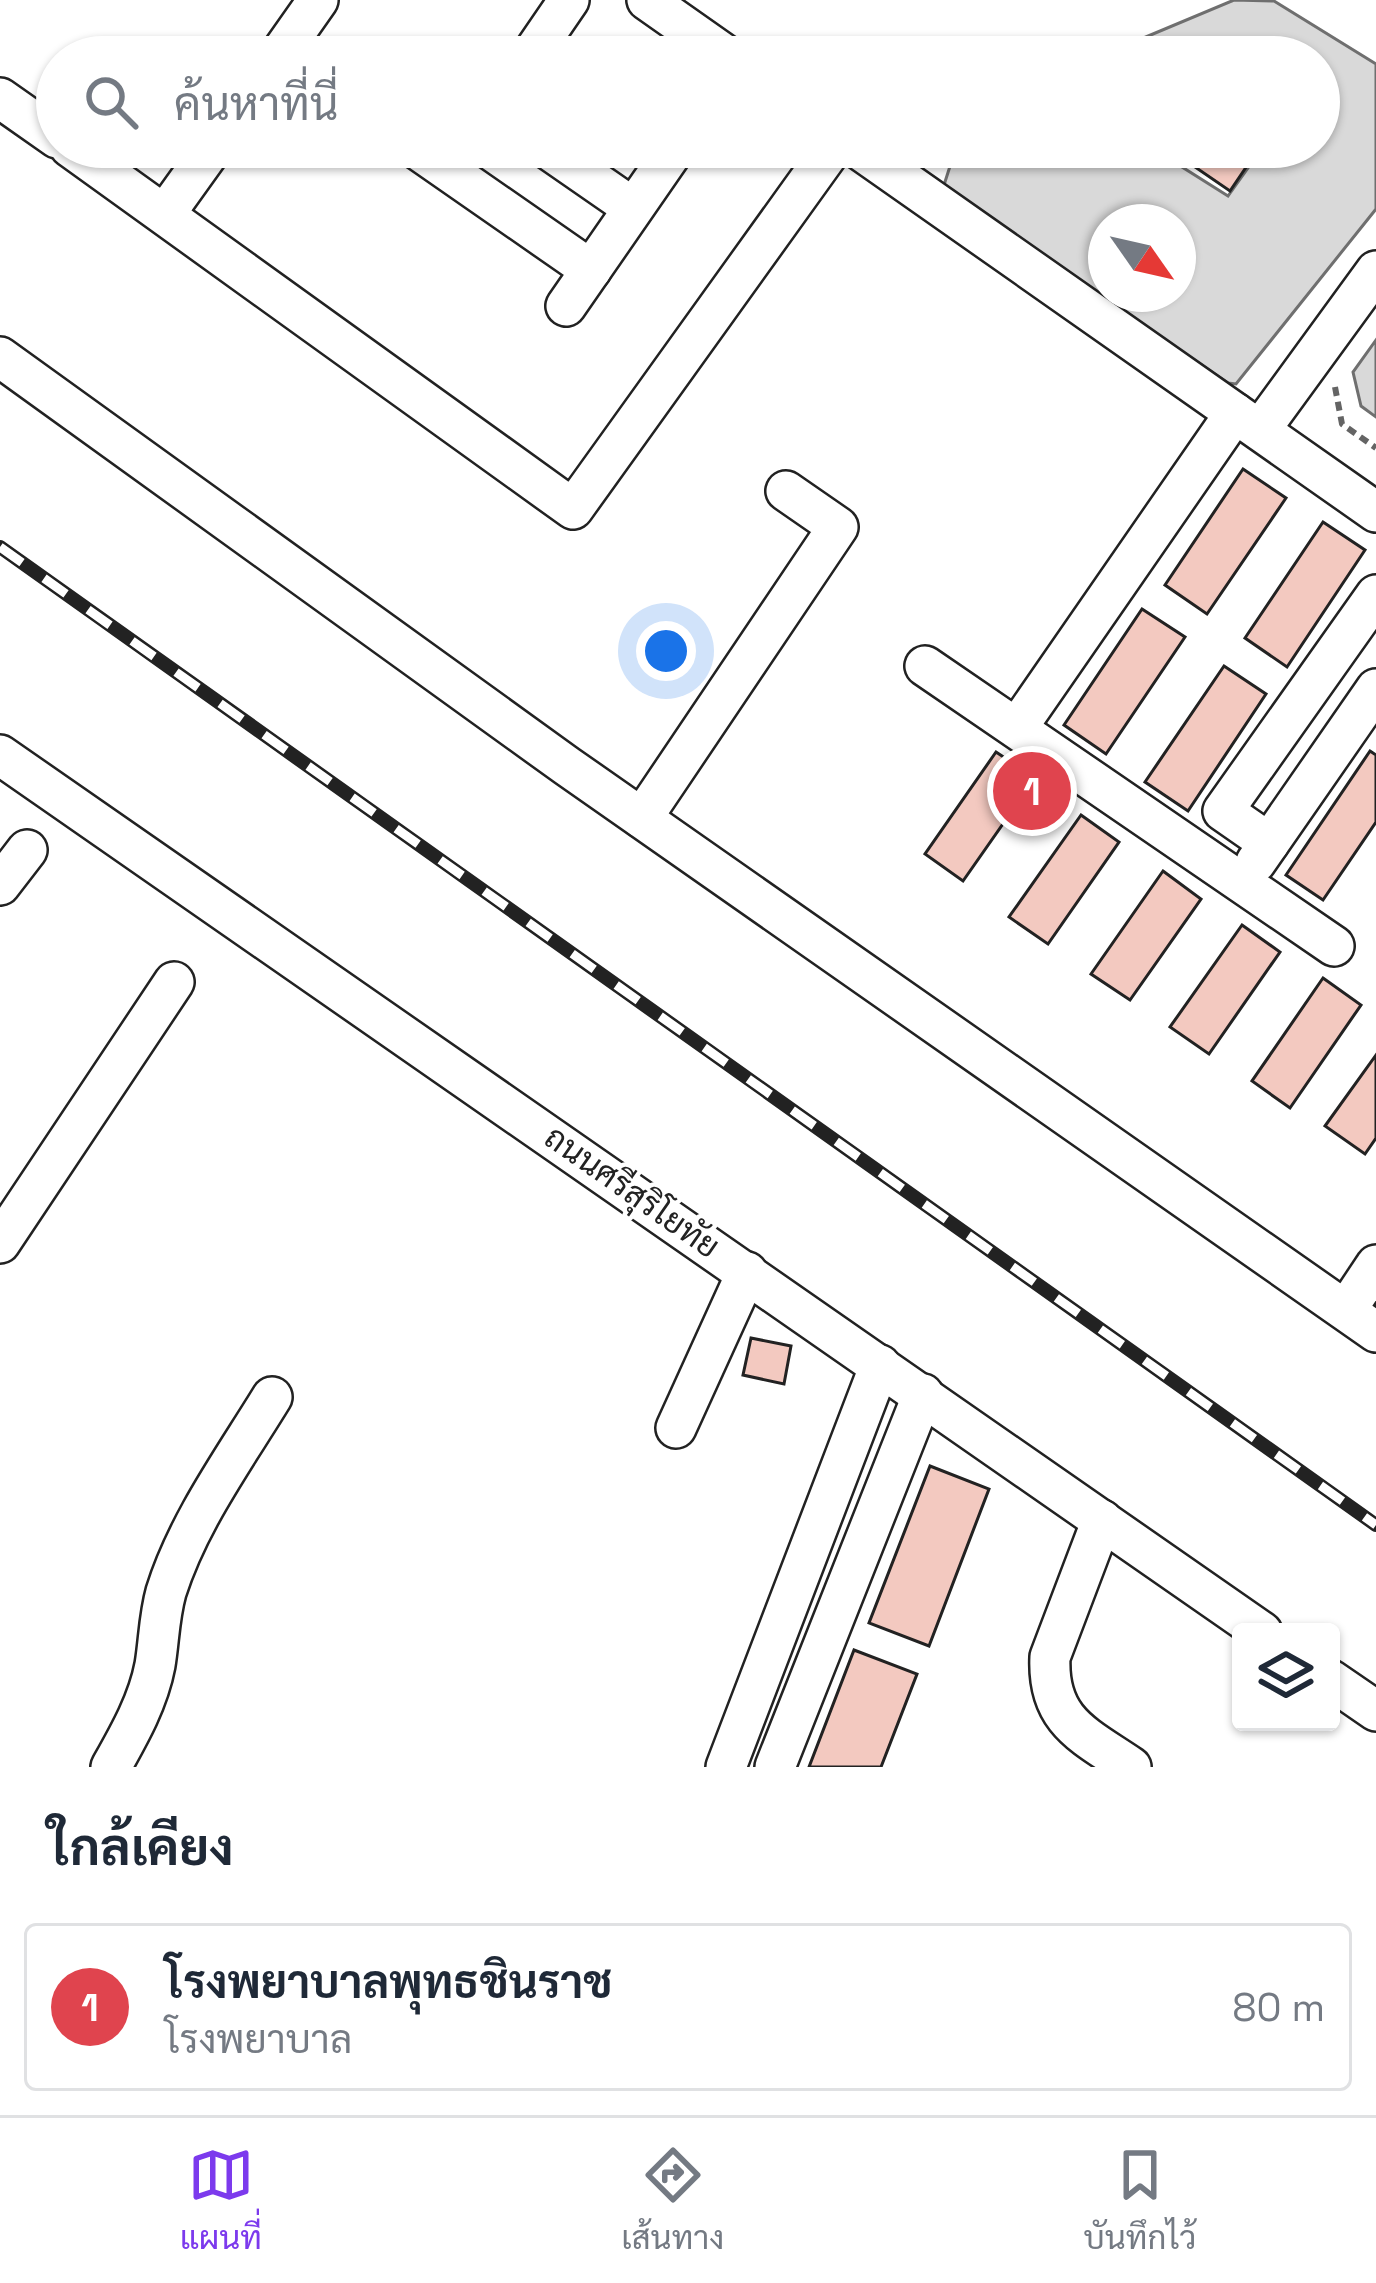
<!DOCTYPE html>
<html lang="th">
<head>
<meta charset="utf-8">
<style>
	:root { --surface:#fff; --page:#f2f2f3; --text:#1f2937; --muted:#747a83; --line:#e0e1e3; --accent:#7c3aed }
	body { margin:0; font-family:"Space Grotesk",Sarabun,sans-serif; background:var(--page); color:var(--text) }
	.controls { position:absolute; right:36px; bottom:36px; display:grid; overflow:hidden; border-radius:12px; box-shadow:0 3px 9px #0004 }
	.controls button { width:108px; height:108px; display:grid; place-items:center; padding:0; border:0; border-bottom:3px solid var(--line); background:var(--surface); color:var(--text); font:60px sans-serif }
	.compass { position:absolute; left:1088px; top:204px; width:108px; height:108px; border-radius:50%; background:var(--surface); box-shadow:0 3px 9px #0004; rotate:124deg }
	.you { position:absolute; left:666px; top:651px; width:42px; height:42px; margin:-30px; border:9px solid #fff; border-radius:50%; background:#1a73e8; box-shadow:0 0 0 18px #1a73e833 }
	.badge { display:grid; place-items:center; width:78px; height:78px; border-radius:50%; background:var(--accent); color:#fff; font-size:39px; font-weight:700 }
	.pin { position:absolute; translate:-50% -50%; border:6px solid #fff; box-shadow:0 3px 12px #0006 }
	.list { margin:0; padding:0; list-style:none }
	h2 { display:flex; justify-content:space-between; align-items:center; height:156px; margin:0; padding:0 48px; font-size:51px }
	h2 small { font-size:39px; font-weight:400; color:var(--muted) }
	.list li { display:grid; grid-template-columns:78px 1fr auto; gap:36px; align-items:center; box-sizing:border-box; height:168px; margin:0 24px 24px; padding:0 24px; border:3px solid var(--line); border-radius:12px }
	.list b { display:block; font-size:45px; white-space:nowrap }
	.list p { margin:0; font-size:39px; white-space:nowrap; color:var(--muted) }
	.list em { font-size:39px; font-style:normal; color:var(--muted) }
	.icon { flex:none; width:66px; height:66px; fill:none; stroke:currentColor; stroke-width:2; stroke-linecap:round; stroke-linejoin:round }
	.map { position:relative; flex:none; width:1376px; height:1767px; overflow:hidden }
	.search { position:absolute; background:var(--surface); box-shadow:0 3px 9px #0004; left:36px; right:36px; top:36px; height:132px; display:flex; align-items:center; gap:30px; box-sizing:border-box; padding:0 42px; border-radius:66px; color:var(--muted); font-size:45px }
	.sheet { height:348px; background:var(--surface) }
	nav { display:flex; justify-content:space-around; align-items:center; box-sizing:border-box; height:168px; border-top:3px solid var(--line); background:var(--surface); font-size:33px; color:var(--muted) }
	nav a { display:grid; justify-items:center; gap:6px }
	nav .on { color:var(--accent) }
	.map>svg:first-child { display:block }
</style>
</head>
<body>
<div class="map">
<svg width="1376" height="1767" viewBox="0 0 1376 1767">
	<rect width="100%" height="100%" fill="#fff"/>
	<g fill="#d9d9d9" stroke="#6f6f6f" stroke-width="3" fill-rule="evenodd">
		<path d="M1234,0L1274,1L1376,64V209L1236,384L1228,383L950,194L944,185L952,160L971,147H1175L1171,160L1228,196L1263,147H1319V57H1098ZM1106,222H1178V294H1106Z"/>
		<path d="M1376,340V417L1361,406L1353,372Z"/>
	</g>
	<g fill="#f3c9c0" stroke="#222" stroke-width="3">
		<path d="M1181,147H1257L1259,148L1230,191L1176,154Z"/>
		<path d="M1243,469L1286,498L1207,614L1165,585Z"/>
		<path d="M1323,522L1365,550L1287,667L1245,638Z"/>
		<path d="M1142,609L1185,637L1106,754L1064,725Z"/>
		<path d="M1224,666L1266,694L1188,811L1145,782Z"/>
		<path d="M1370,751L1376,755V822L1323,900L1286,875Z"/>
		<path d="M996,752L1035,778L963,881L925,854Z"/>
		<path d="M1081,815L1119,842L1048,944L1009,917Z"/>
		<path d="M1163,871L1201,899L1130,1000L1091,974Z"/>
		<path d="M1242,925L1280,952L1209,1054L1170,1027Z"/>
		<path d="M1323,978L1361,1005L1290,1108L1252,1081Z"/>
		<path d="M1376,1055V1138L1365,1154L1325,1126Z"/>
		<path d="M751,1338L791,1346L784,1384L743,1375Z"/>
		<path d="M930,1466L989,1489L929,1646L869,1623Z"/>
		<path d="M854,1650L917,1674L881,1767H809Z"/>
	</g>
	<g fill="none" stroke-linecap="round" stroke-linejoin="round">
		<g stroke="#222" stroke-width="44">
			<g id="minor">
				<path d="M647,0L728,57"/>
				<path d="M278,57L318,0"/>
				<path d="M530,57L569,0"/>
				<path d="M0,98L57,138"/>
				<path d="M70,147L573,509L833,147"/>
				<path d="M414,147L591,270"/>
				<path d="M545,147L633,208"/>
				<path d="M856,147L1376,512"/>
				<path d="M165,214L213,147"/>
				<path d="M566,306L676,147"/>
				<path d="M0,357L567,766L1376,1332"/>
				<path d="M1260,430L1376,271"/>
				<path d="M925,666L1334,946"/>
				<path d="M1017,728L1235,413"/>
				<path d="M0,755L1262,1632"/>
				<path d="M642,818L838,527L786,491"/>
				<path d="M1269,843L1223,811L1376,595"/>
				<path d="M1256,862L1376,689"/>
				<path d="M0,885L27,850"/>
				<path d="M0,1243L174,982"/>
				<path d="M1346,1310L1376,1265"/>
				<path d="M676,1428L747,1272"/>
				<path d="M1102,1520L1050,1657C1047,1721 1084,1735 1131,1767"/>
				<path d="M1331,1680L1376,1711"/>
				<path d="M111,1767C129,1735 148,1702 155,1665C159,1641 159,1617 166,1592C188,1522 234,1459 272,1397"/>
				<path d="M726,1767L880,1365"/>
				<path d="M775,1767L923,1394"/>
			</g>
		</g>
		<path stroke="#646464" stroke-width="6" stroke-dasharray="9 6" stroke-linecap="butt" d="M1335,387L1342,424L1376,448"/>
		<use href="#minor" stroke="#fff" stroke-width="39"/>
		<g stroke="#222" stroke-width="14">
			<path id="rail" d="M0,547L1376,1525"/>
		</g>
		<use href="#rail" stroke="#fff" stroke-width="9" stroke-dasharray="27" stroke-linecap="butt"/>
	</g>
	<g text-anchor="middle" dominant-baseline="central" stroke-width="9" stroke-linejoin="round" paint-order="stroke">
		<g font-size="33" fill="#222" stroke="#fff">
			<text transform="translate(632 1192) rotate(35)">ถนนศรีสุริโยทัย</text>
		</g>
	</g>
</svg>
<div class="controls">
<button><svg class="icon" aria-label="layers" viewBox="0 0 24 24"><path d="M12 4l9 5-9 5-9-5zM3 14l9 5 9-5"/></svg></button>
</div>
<svg class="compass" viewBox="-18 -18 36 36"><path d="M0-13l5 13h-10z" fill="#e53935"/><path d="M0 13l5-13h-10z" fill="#747a83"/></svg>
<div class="you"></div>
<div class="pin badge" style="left:1032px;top:791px;background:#e0444e">1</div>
<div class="search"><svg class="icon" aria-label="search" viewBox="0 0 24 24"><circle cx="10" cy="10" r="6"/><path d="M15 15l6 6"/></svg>ค้นหาที่นี่</div>
</div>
<section class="sheet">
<h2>ใกล้เคียง<small></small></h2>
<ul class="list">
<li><span class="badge" style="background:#e0444e">1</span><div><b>โรงพยาบาลพุทธชินราช</b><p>โรงพยาบาล</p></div><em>80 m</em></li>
</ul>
</section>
<nav>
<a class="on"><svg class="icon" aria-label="map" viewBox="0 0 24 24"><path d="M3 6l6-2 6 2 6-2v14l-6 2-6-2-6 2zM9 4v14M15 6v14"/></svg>แผนที่</a>
<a><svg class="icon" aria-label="directions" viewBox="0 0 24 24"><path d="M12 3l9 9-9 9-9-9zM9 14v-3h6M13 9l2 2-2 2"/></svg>เส้นทาง</a>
<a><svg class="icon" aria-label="saved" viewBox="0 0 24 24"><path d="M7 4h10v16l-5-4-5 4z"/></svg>บันทึกไว้</a>
</nav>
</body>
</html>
